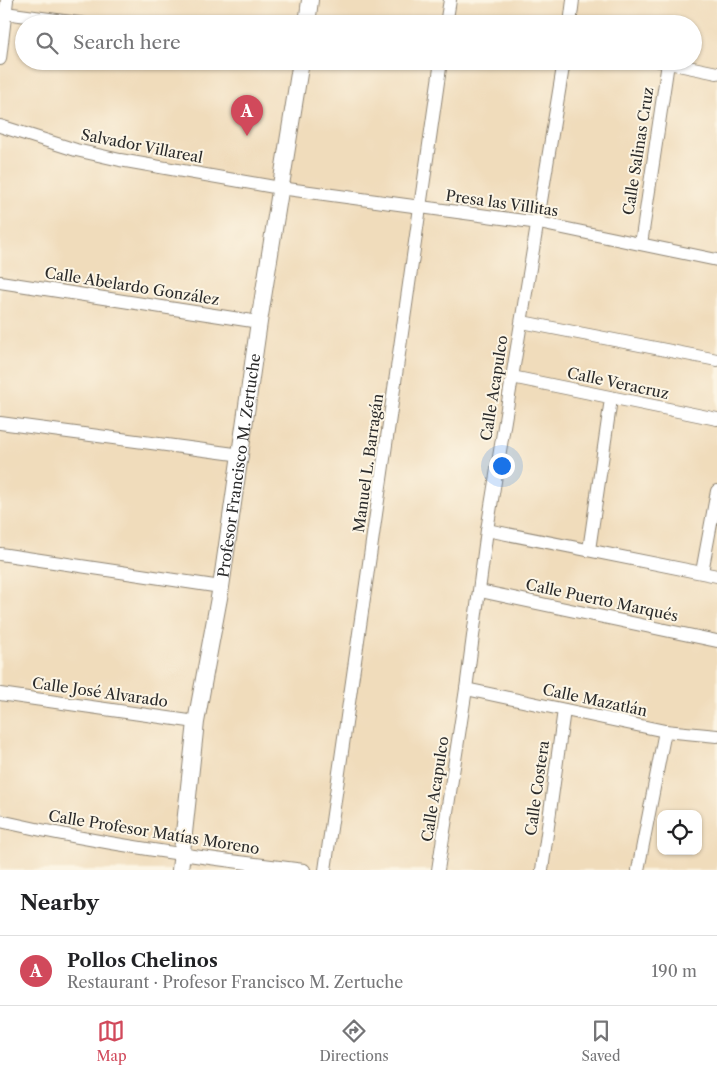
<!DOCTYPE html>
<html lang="en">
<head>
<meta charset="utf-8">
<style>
	:root { --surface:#fff; --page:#f6f6f6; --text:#202124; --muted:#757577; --line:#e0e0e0; --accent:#d1495b }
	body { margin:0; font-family:"Libre Caslon Text",serif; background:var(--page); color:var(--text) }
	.controls { position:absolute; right:15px; bottom:15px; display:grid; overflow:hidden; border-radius:10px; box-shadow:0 1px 4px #0004 }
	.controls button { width:45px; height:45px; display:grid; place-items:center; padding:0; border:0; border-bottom:1px solid var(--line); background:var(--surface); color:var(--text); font:25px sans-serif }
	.you { position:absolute; left:501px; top:465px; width:18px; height:18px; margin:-12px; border:4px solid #fff; border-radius:50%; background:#1a73e8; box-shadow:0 0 0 8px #1a73e833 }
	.badge { display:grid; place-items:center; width:32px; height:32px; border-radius:50%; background:var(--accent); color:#fff; font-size:16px; font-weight:700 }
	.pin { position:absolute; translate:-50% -41px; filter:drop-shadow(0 1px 2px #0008) }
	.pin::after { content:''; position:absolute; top:26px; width:18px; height:15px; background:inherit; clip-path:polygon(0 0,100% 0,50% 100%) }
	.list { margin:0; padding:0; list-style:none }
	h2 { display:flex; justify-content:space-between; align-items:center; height:65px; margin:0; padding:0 20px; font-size:21px }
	h2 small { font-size:16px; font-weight:400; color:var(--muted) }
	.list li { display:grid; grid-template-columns:32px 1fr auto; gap:15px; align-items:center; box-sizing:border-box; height:70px; padding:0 20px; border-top:1px solid var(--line) }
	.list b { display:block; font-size:19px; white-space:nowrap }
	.list p { margin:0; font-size:16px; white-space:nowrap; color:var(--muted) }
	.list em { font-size:16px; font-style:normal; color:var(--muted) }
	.icon { flex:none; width:28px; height:28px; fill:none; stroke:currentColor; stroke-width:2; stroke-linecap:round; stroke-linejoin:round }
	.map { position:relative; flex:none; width:717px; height:870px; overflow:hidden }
	.search { position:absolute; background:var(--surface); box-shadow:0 1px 4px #0004; left:15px; right:15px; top:15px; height:55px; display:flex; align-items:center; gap:12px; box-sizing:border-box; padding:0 18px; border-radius:28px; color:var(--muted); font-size:19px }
	.sheet { height:135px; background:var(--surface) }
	nav { display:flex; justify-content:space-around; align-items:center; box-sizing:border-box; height:70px; border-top:1px solid var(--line); background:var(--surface); font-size:14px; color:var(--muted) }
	nav a { display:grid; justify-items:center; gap:2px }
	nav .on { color:var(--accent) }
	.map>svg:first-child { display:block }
</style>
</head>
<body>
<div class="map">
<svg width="717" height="870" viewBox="0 0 717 870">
	<rect width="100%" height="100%" fill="#fcf5e5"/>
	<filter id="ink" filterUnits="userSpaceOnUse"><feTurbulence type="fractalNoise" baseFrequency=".02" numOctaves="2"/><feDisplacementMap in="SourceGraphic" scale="10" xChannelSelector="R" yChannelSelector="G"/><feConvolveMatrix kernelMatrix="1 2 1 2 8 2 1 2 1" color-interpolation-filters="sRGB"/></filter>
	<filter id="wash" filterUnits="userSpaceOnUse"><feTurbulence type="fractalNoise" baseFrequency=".0096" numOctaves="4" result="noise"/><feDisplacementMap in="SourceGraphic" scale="20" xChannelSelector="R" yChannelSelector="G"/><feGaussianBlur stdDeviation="1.12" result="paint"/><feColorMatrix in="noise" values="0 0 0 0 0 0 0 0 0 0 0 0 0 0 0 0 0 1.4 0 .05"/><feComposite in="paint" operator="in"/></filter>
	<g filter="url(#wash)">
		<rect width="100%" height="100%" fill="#f0dcbb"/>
	</g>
	<g filter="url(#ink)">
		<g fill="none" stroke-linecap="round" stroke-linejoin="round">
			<g stroke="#8e8473" stroke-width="14">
				<g id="minor">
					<path d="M5,13L86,24"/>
					<path d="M446,24L450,0"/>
					<path d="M570,24L573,0"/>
					<path d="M0,59L7,0"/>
					<path d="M659,61L717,73"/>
					<path d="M0,126L76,150L120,160L280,188L539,223L717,260"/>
					<path d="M641,244L668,63"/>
					<path d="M0,282L259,322"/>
					<path d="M522,322L717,360"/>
					<path d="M512,377L717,419"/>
					<path d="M0,423L242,455"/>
					<path d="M487,530L717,576"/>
					<path d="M589,550L611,399"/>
					<path d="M0,554L221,587"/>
					<path d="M702,572L717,491"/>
					<path d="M480,591L717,641"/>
					<path d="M466,689L665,731L717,736"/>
					<path d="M0,694L196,722"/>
					<path d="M0,821C100,844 202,858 304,870"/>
					<path d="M325,870L441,61"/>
					<path d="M438,870L466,689L487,530L564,61"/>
					<path d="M542,870L564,710"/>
					<path d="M638,870L665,731"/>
				</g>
			</g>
			<g stroke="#8e8473" stroke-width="18">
				<g id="tertiary">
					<path d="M307,24L310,0"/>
					<path id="s1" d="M180,870L196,722L221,587L259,322L301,61"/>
				</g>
			</g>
			<use href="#minor" stroke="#fff" stroke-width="12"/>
			<use href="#tertiary" stroke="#fff" stroke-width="16"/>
		</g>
	</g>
	<g text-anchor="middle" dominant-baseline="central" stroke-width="4" stroke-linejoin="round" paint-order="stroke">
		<g font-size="15" fill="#2b2b2b" stroke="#fcf5e5">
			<text transform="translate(142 146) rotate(11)">Salvador Villareal</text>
			<text transform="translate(638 151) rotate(-81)">Calle Salinas Cruz</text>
			<text transform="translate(502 203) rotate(8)">Presa las Villitas</text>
			<text transform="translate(132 286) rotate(9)">Calle Abelardo González</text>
			<text transform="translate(618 383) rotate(12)">Calle Veracruz</text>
			<text transform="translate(494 388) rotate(-81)">Calle Acapulco</text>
			<text transform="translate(368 463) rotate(-82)">Manuel L. Barragán</text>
			<text stroke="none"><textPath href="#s1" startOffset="409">Profesor Francisco M. Zertuche</textPath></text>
			<text transform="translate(602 600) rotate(12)">Calle Puerto Marqués</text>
			<text transform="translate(100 692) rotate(8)">Calle José Alvarado</text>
			<text transform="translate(595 700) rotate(12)">Calle Mazatlán</text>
			<text transform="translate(537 788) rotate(-82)">Calle Costera</text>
			<text transform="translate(435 789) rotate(-81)">Calle Acapulco</text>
			<text transform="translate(154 832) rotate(9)">Calle Profesor Matías Moreno</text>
		</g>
	</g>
</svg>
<div class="controls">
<button><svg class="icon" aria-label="locate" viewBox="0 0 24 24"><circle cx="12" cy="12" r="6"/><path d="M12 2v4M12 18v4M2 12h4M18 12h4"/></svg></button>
</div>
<div class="you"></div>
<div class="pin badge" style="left:247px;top:136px">A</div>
<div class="search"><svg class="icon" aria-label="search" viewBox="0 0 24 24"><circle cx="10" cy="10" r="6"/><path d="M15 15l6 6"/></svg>Search here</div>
</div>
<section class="sheet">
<h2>Nearby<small></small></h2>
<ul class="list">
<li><span class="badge">A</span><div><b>Pollos Chelinos</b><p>Restaurant · Profesor Francisco M. Zertuche</p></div><em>190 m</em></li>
</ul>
</section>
<nav>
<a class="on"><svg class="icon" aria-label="map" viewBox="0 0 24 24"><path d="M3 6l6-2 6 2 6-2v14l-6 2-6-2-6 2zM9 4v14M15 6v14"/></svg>Map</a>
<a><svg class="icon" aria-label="directions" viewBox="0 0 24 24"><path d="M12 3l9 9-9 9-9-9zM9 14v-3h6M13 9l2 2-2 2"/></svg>Directions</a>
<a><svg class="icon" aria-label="saved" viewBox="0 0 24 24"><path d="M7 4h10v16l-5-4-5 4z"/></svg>Saved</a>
</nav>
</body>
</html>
